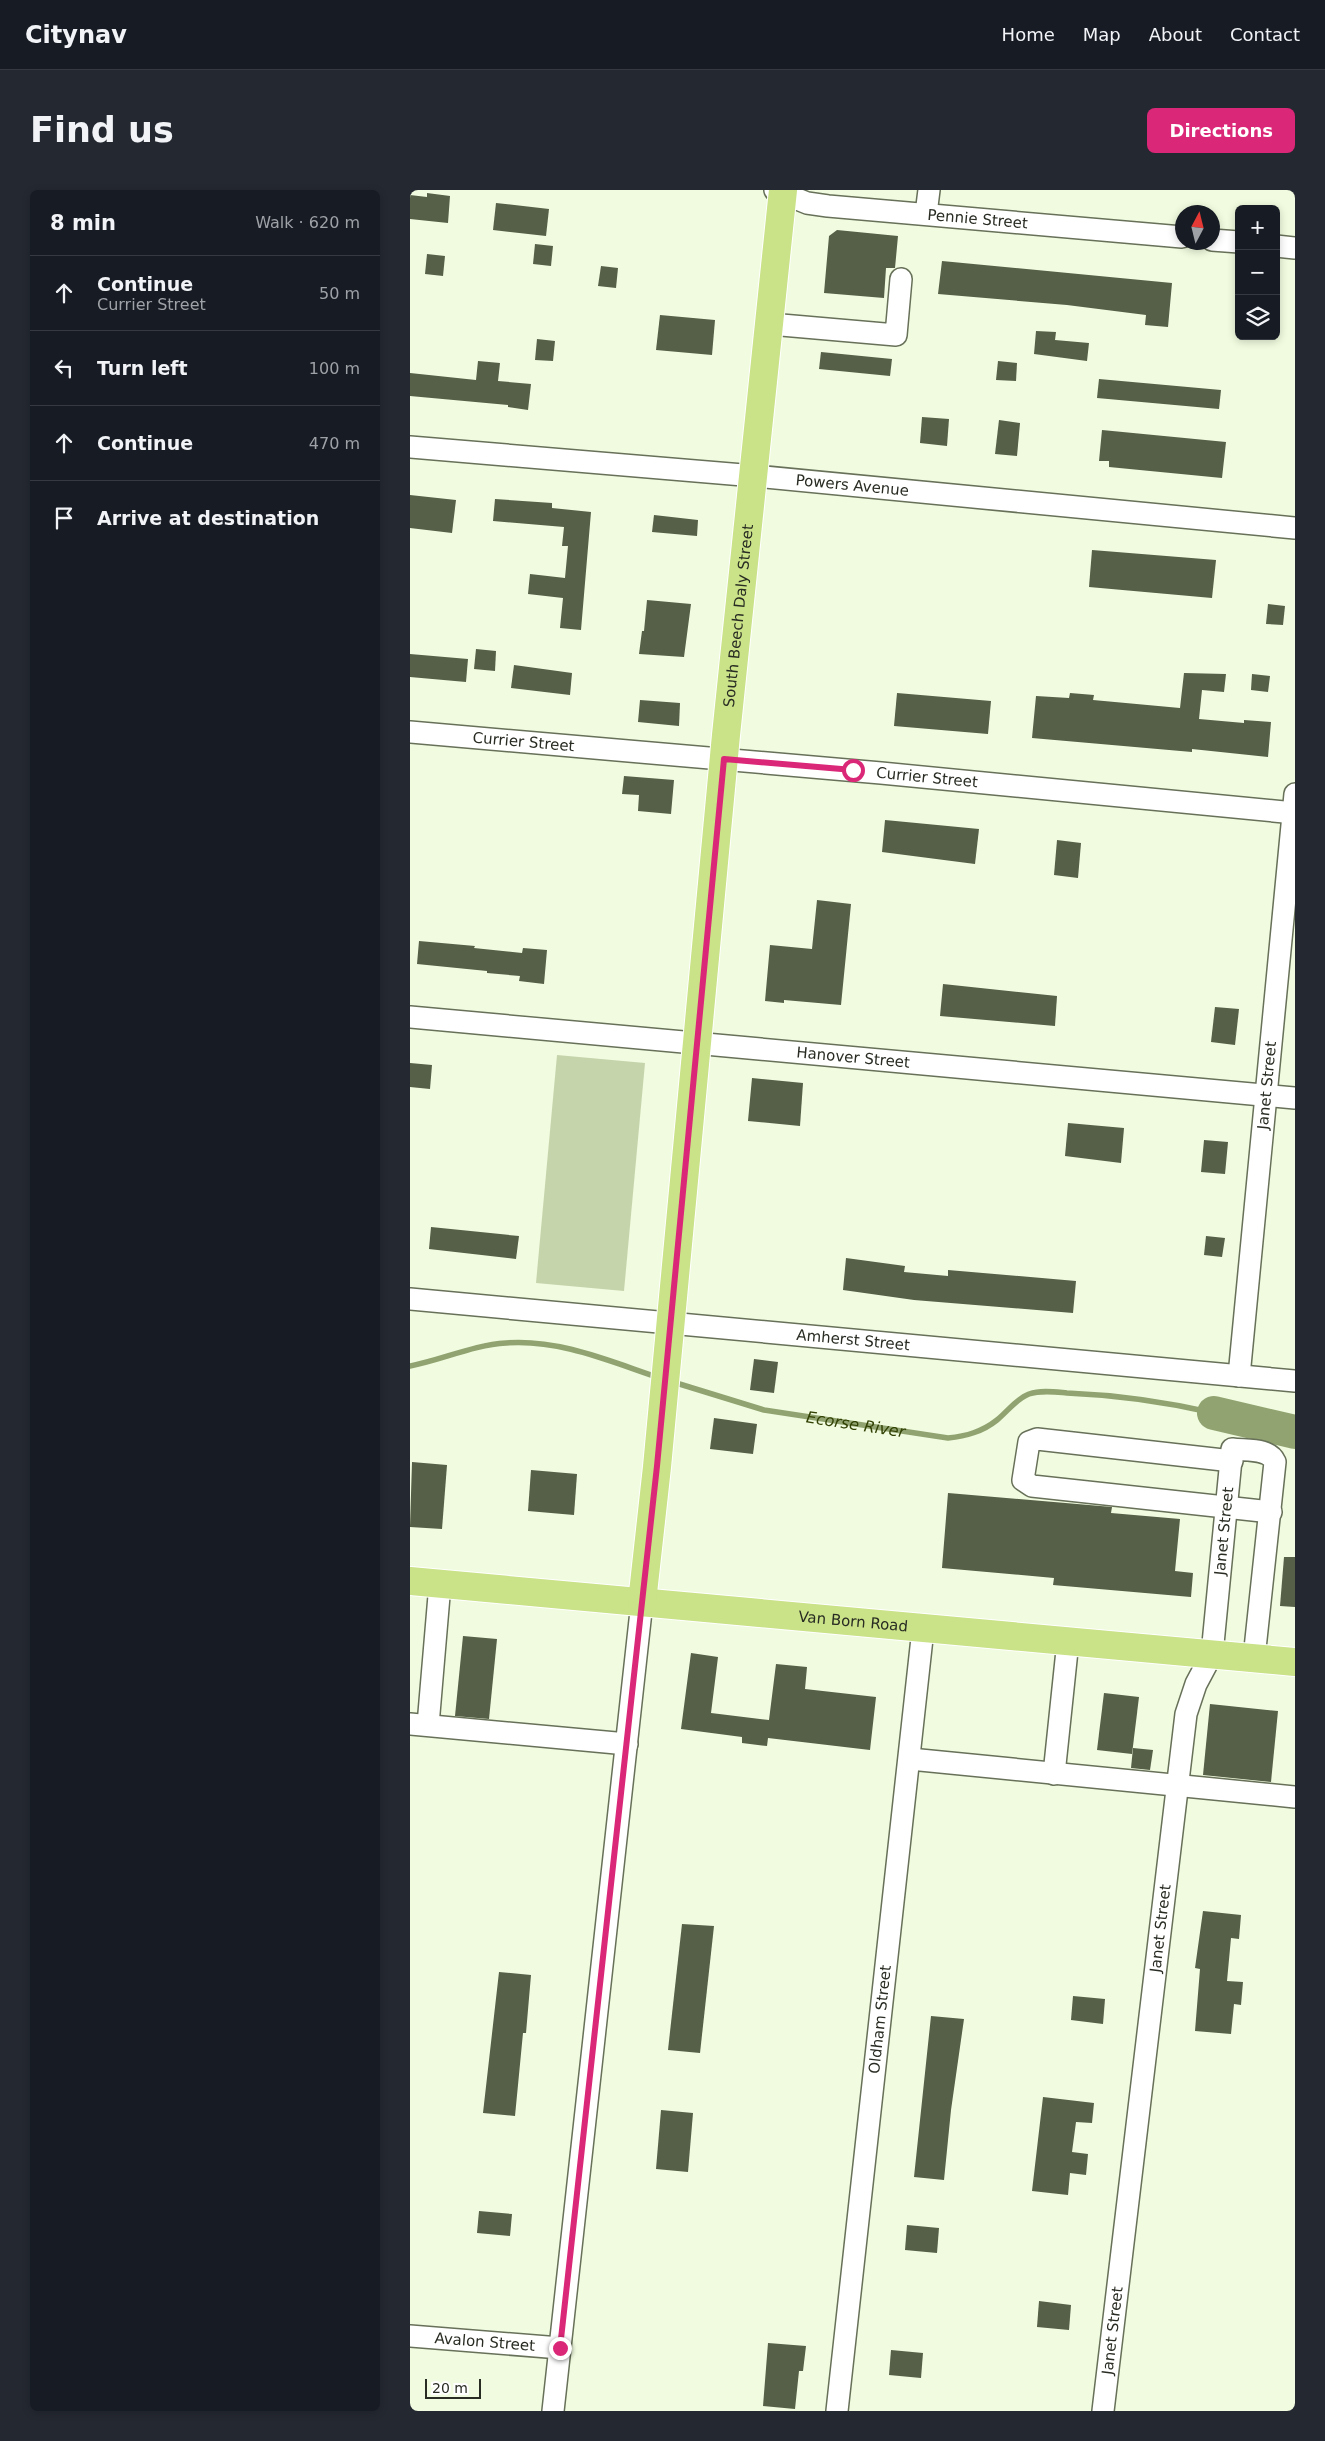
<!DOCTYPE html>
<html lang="en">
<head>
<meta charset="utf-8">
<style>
	:root { --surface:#171b24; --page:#242831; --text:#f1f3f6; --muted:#9ea1a6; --line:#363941; --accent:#db2777 }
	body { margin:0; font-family:"DejaVu Sans",sans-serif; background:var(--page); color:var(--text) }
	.controls { position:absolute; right:15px; top:15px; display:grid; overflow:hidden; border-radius:8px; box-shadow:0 2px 8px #0003 }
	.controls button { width:45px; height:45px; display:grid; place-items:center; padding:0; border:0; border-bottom:1px solid var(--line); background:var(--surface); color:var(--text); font:25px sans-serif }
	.compass { position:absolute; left:765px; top:15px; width:45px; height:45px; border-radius:50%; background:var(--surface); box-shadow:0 2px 8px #0003; rotate:7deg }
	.scale { position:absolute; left:15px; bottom:12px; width:56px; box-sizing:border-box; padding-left:5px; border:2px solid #282c22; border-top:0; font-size:14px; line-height:18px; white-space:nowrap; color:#282c22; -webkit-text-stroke:4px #fff; paint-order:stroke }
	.stop { position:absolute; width:15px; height:15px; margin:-11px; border:4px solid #db2777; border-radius:50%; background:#fff }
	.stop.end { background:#db2777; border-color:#fff; box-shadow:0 1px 5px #0008 }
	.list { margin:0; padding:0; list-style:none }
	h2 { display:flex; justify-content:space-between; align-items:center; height:65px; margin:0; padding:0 20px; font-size:21px }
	h2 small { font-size:16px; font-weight:400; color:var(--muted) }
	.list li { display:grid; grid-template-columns:32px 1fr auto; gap:15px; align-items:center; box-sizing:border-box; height:75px; padding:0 20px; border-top:1px solid var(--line) }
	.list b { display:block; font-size:19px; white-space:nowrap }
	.list p { margin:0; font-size:16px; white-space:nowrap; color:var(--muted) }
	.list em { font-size:16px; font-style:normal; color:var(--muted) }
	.icon { flex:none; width:28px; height:28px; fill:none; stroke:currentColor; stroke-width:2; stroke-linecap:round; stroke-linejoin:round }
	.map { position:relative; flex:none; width:885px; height:2221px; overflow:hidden; border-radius:8px }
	header { display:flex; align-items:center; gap:30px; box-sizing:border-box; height:70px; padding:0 25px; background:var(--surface); border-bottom:1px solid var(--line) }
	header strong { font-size:24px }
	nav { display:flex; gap:28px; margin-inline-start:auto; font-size:18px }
	.intro { display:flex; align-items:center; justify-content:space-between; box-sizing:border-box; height:120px; padding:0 30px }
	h1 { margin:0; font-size:35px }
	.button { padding:12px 22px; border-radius:8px; background:var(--accent); color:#fff; font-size:18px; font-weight:700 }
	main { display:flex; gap:30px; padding:0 30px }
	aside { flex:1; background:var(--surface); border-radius:8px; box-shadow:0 2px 8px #0003 }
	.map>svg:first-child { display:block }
</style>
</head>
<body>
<header>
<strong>Citynav</strong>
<nav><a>Home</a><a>Map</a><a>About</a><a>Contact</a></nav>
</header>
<div class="intro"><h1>Find us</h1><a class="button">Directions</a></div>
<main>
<aside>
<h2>8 min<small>Walk · 620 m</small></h2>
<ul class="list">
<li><svg class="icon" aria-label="ahead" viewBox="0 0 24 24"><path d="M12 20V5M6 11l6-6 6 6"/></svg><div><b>Continue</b><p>Currier Street</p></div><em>50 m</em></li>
<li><svg class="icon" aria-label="left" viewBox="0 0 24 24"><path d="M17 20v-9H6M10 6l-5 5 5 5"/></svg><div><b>Turn left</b></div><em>100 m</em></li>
<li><svg class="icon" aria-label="ahead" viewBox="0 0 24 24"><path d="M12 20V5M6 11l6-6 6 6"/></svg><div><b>Continue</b></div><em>470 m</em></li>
<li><svg class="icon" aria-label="arrive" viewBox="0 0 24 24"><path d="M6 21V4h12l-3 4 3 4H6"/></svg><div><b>Arrive at destination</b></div></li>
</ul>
</aside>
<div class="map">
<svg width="885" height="2221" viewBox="0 0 885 2221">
	<rect width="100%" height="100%" fill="#f0fbdf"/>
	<path fill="#c6d4ac" d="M147,865L235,873L214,1101L126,1093Z"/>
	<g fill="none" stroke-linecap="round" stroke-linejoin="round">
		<g stroke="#91a370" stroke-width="5.5">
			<path d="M0,1176C32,1170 63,1155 96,1153C149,1149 199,1171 247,1187"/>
			<path id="s1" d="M263,1192L354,1220L538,1248C556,1246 572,1242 587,1230C598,1221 606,1209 619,1204C631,1200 645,1202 657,1203C707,1205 756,1212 804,1223"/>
		</g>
		<path stroke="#91a370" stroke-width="34" d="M804,1223L885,1242"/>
	</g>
	<g fill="#565f47">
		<path d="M17,3L40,6L38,33L0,29V5L17,7Z"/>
		<path d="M86,13L139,19L136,46L83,40Z"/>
		<path d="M427,40L488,46L485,78H476L474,108L414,103L419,46Z"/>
		<path d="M125,54L143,56L141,76L123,74Z"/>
		<path d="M17,64L35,66L33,86L15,84Z"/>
		<path d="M532,71L762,93L758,137L735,135L736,125L657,115L528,104Z"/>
		<path d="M191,76L208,78L206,98L188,96Z"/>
		<path d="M250,125L305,130L302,165L246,160Z"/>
		<path d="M626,141L646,142L645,150L679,153L677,171L624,164Z"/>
		<path d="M127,149L145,151L143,171L125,170Z"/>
		<path d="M411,162L482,169L480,186L409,179Z"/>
		<path d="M68,171L90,173L88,191L121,194L118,220L98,217V215L0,206V183L66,190Z"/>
		<path d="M588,171L607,173L606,191L586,190Z"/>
		<path d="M689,189L811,200L809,219L687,208Z"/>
		<path d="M512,227L539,229L537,256L510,253Z"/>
		<path d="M589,230L610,233L607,266L585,264Z"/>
		<path d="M692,240L816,252L812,288L699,277V271H689Z"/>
		<path d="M0,305L46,310L42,343L0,338Z"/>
		<path d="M85,309L142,313V318L181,322L171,440L150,438L153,408L118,404L120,384L155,388L158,356H152L154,337L83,331Z"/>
		<path d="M244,325L288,330L287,346L242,342Z"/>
		<path d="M682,360L806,370L802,408L679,397Z"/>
		<path d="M237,410L281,414L274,467L229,464L232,441H234Z"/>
		<path d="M858,414L875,416L873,435L856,434Z"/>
		<path d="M66,459L86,461L85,481L64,479Z"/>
		<path d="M0,464L58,469L56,492L0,487Z"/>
		<path d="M104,475L162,483L160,505L101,498Z"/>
		<path d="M774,483L816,484L814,502L792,500L789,529L834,533V530L861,532L858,567L782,559V562L622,548L626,506L659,508L660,503L684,505L683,510L770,518Z"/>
		<path d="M842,484L860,486L858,502L841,500Z"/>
		<path d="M487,503L581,511L578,544L484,536Z"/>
		<path d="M230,510L270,513L269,536L228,532Z"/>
		<path d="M214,586L264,590L261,624L228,621L229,605L212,604Z"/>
		<path d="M475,630L569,639L565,674L472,662Z"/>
		<path d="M647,650L671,653L668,688L644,685Z"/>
		<path d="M407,710L441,714L431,815L374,810V813L355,811L360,755L402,759Z"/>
		<path d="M9,751L65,756L64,758L112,763L113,758L137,760L134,794L109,791L110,786L77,783V781L7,774Z"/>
		<path d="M533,794L647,806L645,836L530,826Z"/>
		<path d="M805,817L829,819L825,855L801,852Z"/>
		<path d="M0,873L22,875L20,899L0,897Z"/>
		<path d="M342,888L393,893L390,936L338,931Z"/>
		<path d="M658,933L714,938L711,973L655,966Z"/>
		<path d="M794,950L818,952L815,984L791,982Z"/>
		<path d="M21,1037L109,1046L106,1069L19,1059Z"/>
		<path d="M796,1046L815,1048L812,1067L794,1065Z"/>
		<path d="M436,1068L495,1076L494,1082L538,1086V1080L666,1091L663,1123L504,1110L433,1100Z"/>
		<path d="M344,1169L368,1172L364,1203L340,1200Z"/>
		<path d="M304,1228L347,1234L343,1264L300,1259Z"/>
		<path d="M2,1272L37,1275L32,1339L0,1337Z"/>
		<path d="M121,1280L167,1284L164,1325L118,1321Z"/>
		<path d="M538,1303L702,1317L701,1323L770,1329L765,1381L783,1383L781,1407L643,1395L644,1388L532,1378Z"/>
		<path d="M874,1367H885V1417L870,1416Z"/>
		<path d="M53,1446L87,1449L79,1529L45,1526Z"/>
		<path d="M281,1463L308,1467L301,1523L359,1530L366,1474L397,1477L395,1499L466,1507L460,1560L358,1548L357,1556L332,1553V1547L271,1539Z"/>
		<path d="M694,1503L729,1507L722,1564L687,1560Z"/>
		<path d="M800,1514L868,1521L861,1592L793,1585Z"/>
		<path d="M723,1558L743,1560L740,1580L721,1578Z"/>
		<path d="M793,1721L831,1725L829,1749L821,1748L817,1791L833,1792L831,1815L824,1814L821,1844L785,1841L790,1779L785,1778Z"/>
		<path d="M272,1734L304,1736L290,1863L258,1860Z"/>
		<path d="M89,1782L121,1785L116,1843H113L105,1926L73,1923Z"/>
		<path d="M663,1806L695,1809L693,1834L661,1830Z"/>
		<path d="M521,1826L554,1829L541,1920L534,1990L504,1987Z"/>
		<path d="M633,1907L684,1913L682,1933L666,1932L662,1962L678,1964L676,1985L660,1983L658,2005L622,2001Z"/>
		<path d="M251,1920L283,1923L278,1982L246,1979Z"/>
		<path d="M69,2021L102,2024L100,2046L67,2043Z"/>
		<path d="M497,2035L529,2038L527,2063L495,2060Z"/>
		<path d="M629,2111L661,2115L659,2140L627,2137Z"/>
		<path d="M358,2153L396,2156L393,2181H389L385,2219L353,2216Z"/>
		<path d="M481,2160L513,2163L511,2188L479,2185Z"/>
	</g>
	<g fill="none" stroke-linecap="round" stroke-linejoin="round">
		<g stroke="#677058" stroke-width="24">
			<g id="minor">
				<path id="s2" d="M365,0L397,13L418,16L772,47"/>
				<path d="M516,24L519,0"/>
				<path d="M802,50L829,52"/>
				<path d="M866,56L885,58"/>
				<path d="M360,134L486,145L491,89"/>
				<path id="s3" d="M0,257L345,286L885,338"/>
				<path id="s4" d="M0,542L471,583L885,623"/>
				<path id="s5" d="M0,827L885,908"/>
				<path id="s6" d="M0,1109L885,1191"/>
				<path id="s7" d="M829,1186L885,604"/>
				<path d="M822,1271L627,1249L619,1252L613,1290L622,1296L861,1322"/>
				<path d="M0,1534L217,1554"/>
				<path d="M18,1535L30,1394"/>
				<path d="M500,1569L885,1607"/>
				<path d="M644,1584L658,1451"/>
				<path id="s8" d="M0,2146L150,2158"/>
				<path d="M143,2221L232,1412"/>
				<path id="s9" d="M427,2221L513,1439"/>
				<path id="s10" d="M693,2221L776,1524L786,1494L802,1464L822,1259C837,1261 859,1258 865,1272L844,1468"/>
			</g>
		</g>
		<g stroke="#fff" stroke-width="30">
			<g id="major">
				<path id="s11" d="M0,1391L885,1472"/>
				<path id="s12" d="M232,1412L247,1277L316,545L373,0"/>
			</g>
		</g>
		<use href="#minor" stroke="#fff" stroke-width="21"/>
		<use href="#major" stroke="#cae288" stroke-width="28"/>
	</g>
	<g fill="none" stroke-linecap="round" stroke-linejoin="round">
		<path stroke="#db2777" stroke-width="6" d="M150,2158L247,1276L314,569L443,580"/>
	</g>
	<g text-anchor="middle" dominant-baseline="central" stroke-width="5" stroke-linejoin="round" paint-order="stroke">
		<g font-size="15" fill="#282c22" stroke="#fff">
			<text stroke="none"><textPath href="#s2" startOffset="206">Pennie Street</textPath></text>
			<text stroke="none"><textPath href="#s3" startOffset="444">Powers Avenue</textPath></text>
			<text stroke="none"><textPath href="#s12" startOffset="991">South Beech Daly Street</textPath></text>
			<text stroke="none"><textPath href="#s4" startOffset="114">Currier Street</textPath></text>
			<text stroke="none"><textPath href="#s4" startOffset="519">Currier Street</textPath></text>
			<text stroke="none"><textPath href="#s5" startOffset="445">Hanover Street</textPath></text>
			<text stroke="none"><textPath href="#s7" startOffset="292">Janet Street</textPath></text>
			<text stroke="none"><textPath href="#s6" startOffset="445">Amherst Street</textPath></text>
			<text stroke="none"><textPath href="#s10" startOffset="891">Janet Street</textPath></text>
			<text stroke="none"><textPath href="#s11" startOffset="445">Van Born Road</textPath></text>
			<text stroke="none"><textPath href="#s10" startOffset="486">Janet Street</textPath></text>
			<text stroke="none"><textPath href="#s9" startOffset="394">Oldham Street</textPath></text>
			<text stroke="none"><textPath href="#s10" startOffset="81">Janet Street</textPath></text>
			<text stroke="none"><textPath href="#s8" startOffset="75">Avalon Street</textPath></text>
		</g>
		<g font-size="16" font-style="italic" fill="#324104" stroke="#fff">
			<text stroke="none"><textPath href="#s1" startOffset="188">Ecorse River</textPath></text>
		</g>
	</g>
</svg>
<div class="controls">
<button>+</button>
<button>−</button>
<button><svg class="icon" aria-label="layers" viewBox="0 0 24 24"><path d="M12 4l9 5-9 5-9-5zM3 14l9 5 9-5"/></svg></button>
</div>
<svg class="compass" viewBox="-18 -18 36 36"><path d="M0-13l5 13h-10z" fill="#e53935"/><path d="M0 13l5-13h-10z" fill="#9ea1a6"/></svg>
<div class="scale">20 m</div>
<div class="stop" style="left:443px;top:580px"></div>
<div class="stop end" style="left:150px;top:2158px"></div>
</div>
</main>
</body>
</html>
